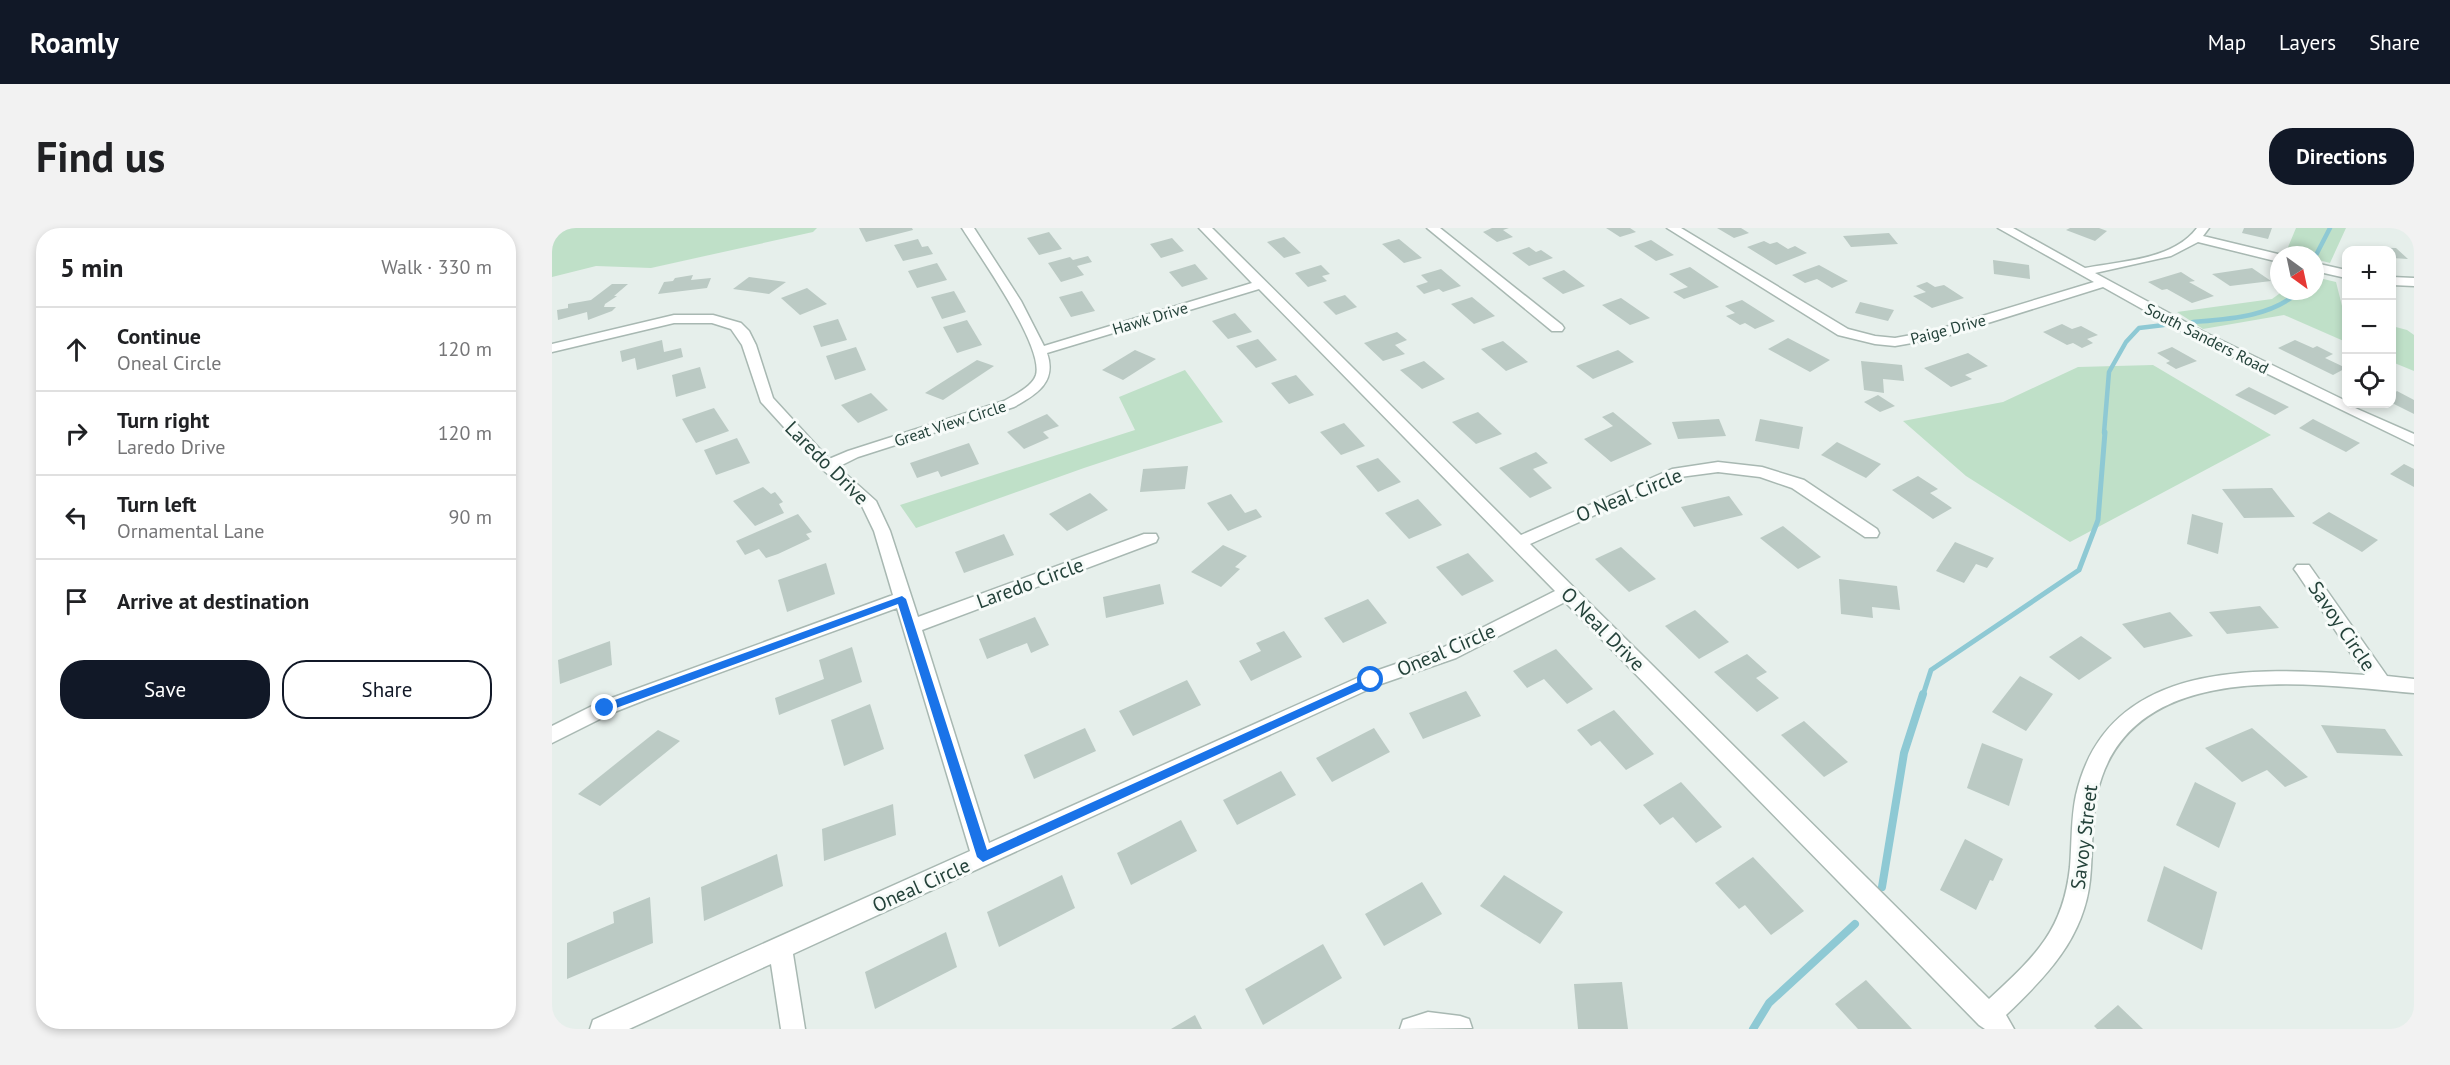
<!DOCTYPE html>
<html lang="en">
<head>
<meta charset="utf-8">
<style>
	:root { --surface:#fff; --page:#f2f2f2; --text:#202124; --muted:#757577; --line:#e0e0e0; --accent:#111827 }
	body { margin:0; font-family:"PT Sans",sans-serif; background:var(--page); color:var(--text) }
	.controls { position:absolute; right:18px; top:18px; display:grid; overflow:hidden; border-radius:12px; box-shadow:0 3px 9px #0003 }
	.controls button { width:54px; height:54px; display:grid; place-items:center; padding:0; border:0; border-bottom:2px solid var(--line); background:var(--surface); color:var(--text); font:30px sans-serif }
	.compass { position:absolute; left:1718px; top:18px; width:54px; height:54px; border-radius:50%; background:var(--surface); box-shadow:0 3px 9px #0003; rotate:147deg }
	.stop { position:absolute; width:18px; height:18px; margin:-14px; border:4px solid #1a73e8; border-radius:50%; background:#fff }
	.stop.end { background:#1a73e8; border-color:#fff; box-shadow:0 2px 6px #0008 }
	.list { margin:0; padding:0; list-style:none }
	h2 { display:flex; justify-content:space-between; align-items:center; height:78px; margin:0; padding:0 24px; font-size:26px }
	h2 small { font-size:20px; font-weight:400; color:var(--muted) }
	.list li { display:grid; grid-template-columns:39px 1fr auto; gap:18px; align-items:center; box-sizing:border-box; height:84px; padding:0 24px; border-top:2px solid var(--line) }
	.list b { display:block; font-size:22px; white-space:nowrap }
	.list p { margin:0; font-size:20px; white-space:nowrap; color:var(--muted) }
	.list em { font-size:20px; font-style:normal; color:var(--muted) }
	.actions { display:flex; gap:12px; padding:18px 24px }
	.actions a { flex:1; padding:14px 0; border:2px solid var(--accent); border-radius:24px; text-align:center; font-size:21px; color:var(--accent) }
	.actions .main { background:var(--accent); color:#fff }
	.icon { flex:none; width:33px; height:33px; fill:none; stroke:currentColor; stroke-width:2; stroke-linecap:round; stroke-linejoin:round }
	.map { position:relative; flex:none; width:1862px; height:801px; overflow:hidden; border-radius:24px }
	header { display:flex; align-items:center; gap:36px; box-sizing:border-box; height:84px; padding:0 30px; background:var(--accent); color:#fff }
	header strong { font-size:28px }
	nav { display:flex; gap:33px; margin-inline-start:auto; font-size:21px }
	.intro { display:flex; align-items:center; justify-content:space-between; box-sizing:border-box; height:144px; padding:0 36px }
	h1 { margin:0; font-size:42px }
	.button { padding:15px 27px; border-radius:24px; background:var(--accent); color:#fff; font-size:21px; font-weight:700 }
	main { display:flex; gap:36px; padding:0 36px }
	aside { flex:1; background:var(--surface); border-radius:24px; box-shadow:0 3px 9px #0003 }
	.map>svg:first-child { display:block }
</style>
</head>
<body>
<header>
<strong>Roamly</strong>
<nav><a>Map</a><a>Layers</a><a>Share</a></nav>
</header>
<div class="intro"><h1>Find us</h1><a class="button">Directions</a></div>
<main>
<aside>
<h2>5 min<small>Walk · 330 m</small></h2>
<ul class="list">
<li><svg class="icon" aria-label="ahead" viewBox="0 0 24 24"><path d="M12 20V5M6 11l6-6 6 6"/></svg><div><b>Continue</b><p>Oneal Circle</p></div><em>120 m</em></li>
<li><svg class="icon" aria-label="right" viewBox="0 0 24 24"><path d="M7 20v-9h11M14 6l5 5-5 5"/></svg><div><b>Turn right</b><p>Laredo Drive</p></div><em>120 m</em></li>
<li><svg class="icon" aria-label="left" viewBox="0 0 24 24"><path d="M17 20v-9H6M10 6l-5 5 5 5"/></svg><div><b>Turn left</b><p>Ornamental Lane</p></div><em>90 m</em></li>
<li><svg class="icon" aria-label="arrive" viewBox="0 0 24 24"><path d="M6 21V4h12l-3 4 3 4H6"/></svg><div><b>Arrive at destination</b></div></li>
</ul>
<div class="actions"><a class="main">Save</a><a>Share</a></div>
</aside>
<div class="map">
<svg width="1862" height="801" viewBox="0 0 1862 801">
	<rect width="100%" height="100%" fill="#e6efeb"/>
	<g fill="#bfe0c8">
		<path d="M0,0H265L261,4L99,40L44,38L0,49Z"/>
		<path d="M1744,0H1794L1778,35L1763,31V27L1734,24Z"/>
		<path d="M1763,49L1784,54L1792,86L1794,87V114L1732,87L1651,101L1625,84L1720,71L1731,63H1763Z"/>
		<path d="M1840,98L1855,102L1862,107V143L1840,134Z"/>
		<path d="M1601,137L1719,207L1518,314L1414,248L1351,193L1451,174L1526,139Z"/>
		<path d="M633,142L671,194L532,240L364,300L348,277L583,202L567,169Z"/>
	</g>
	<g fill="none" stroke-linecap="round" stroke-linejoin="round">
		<g stroke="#8ec9d4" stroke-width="4.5">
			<path d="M1763,29L1778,0"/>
			<path d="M1641,94C1678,91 1719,89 1748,63"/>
			<path d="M1552,205L1557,144L1574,114L1587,100L1612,97"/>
		</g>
		<path stroke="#8ec9d4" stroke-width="5" d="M1371,467L1379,442L1527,342L1546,292L1553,204"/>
		<g stroke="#8ec9d4" stroke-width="8">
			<path d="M1330,659L1352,525L1371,466"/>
			<path d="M1201,801L1217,775L1303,696"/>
		</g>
	</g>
	<g fill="#bbcac4">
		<path d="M307,0H360L361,2L314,14Z"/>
		<path d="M940,0H957L951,2L961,9L945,14L931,4Z"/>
		<path d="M1054,0H1078L1084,4L1068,9Z"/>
		<path d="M1165,0H1189L1197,5L1182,10Z"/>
		<path d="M1518,0H1547L1555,3L1543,13L1514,2Z"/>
		<path d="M1692,0H1720L1716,11L1690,5Z"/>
		<path d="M497,4L510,21L487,27L475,10Z"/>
		<path d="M1337,5L1346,16L1299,19L1291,8Z"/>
		<path d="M732,9L749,25L732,30L715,14Z"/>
		<path d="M620,10L632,23L609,30L598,16Z"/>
		<path d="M366,11L370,19L376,18L381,26L351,33L342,17Z"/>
		<path d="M847,11L870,30L852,35L830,16Z"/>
		<path d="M1099,12L1122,27L1104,33L1082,18Z"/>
		<path d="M1212,13L1218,16L1225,14L1236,21L1243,18L1255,25L1224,37L1195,19Z"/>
		<path d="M977,19L984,24L989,22L1001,30L977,38L960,25Z"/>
		<path d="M1800,19L1844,20L1856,31L1840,30V22H1803Z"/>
		<path d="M536,28L540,34L525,38L532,47L509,54L496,35L518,29L521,32Z"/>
		<path d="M1441,32L1477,37L1478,51L1442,46Z"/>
		<path d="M385,35L395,52L365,60L356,43Z"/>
		<path d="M643,36L656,51L630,59L617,44Z"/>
		<path d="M769,37L778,46L770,48L775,53L756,59L743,45Z"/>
		<path d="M1267,37L1296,53L1280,60L1265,51L1253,55L1240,47Z"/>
		<path d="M1138,39L1167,59L1132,71L1121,64L1136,59L1117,46Z"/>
		<path d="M1700,40L1719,53L1678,58L1660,46Z"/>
		<path d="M889,41L909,58L891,64L887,61L872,66L864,58L876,54L869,47Z"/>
		<path d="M1012,42L1033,58L1011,66L990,50Z"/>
		<path d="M1629,44L1643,53L1637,54L1662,68L1640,75L1615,61L1610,62L1596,54Z"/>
		<path d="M141,47L139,52L159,50L155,60L106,66L112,54L121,53L123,50Z"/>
		<path d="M197,49L234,54L217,66L181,61Z"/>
		<path d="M1375,54L1383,59L1392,57L1412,70L1380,80L1361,68L1374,64L1364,58Z"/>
		<path d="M60,56H76L62,68H65L53,76L52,79H64L60,83L36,92L35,84L6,92L5,82L16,80V76L39,72Z"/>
		<path d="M255,60L275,76L248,87L229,70Z"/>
		<path d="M402,63L414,84L390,91L379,69Z"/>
		<path d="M530,63L543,83L519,89L507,69Z"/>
		<path d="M793,67L805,79L784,87L771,74Z"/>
		<path d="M920,69L943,88L922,96L899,76Z"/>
		<path d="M1069,70L1098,90L1078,97L1050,77Z"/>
		<path d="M1190,72L1223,93L1203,101L1193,95L1188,97L1174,88L1183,85L1173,78Z"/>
		<path d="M1308,74L1342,82L1336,93L1303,85Z"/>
		<path d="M683,85L700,104L676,111L660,93Z"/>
		<path d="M286,91L295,112L269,119L261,98Z"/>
		<path d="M415,92L430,117L405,125L391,99Z"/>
		<path d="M1510,96L1520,101L1529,98L1546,107L1535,111L1541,115L1530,120L1521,115L1515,117L1491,104Z"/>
		<path d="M845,104L855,112L843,117L853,126L831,133L812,115Z"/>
		<path d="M1236,110L1278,132L1258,144L1216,121Z"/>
		<path d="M706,111L725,132L704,140L684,118Z"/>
		<path d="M110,112L112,124L129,120L131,129L85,142L83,130L70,134L68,123Z"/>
		<path d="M1743,112L1761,120L1765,118L1781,126L1773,130L1794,140L1781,147L1726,120Z"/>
		<path d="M951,113L976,134L954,143L929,121Z"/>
		<path d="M304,119L314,142L283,152L274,128Z"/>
		<path d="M1620,119L1645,133L1624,141L1614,135L1618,133L1605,125Z"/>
		<path d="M583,122L604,131L571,152L550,142Z"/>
		<path d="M1066,122L1082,134L1041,151L1024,138Z"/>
		<path d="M1416,125L1436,138L1413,147L1420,151L1399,159L1372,140Z"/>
		<path d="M425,132L442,138L391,172L373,165Z"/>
		<path d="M872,133L893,151L870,161L848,142Z"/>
		<path d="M1309,133L1350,137L1352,153L1331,151L1332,165L1312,162Z"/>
		<path d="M148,139L154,160L124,169L120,147Z"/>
		<path d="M744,147L762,167L737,176L719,155Z"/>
		<path d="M1697,159L1737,179L1723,187L1683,167Z"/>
		<path d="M1845,163L1862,172V186L1840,175V167Z"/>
		<path d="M319,165L336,182L306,195L289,177Z"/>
		<path d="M1326,167L1343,178L1328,184L1312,174Z"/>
		<path d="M162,180L177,203L144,215L130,191Z"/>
		<path d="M926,184L950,206L924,216L900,194Z"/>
		<path d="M1061,184L1100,216L1059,234L1032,211L1061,198L1050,189Z"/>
		<path d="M495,186L507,198L491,204L497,210L472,221L455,204Z"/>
		<path d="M1167,191L1174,208L1126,211L1120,194Z"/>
		<path d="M1208,191L1251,199L1247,221L1203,213Z"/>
		<path d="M1761,191L1808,215L1794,224L1747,200Z"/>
		<path d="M792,195L813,218L789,227L768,204Z"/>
		<path d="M185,210L198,235L164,247L152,222Z"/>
		<path d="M1285,214L1329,236L1314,250L1269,227Z"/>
		<path d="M417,215L427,236L389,249L386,243L365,250L358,235Z"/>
		<path d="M984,224L996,235L981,241L1000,260L978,270L947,240Z"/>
		<path d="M826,230L849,254L826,264L804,238Z"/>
		<path d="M1852,236L1862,241V259L1838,246Z"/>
		<path d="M636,238L633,261L588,264L591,241Z"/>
		<path d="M1366,248L1386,261L1378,265L1400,280L1381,291L1340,262Z"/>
		<path d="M211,259L219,266L223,264L231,274L227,276L232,285L203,298L181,273Z"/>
		<path d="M1720,260L1743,289L1692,290L1670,261Z"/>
		<path d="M538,265L556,282L515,303L497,286Z"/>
		<path d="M679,266L693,285L704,281L710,289L676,303L655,275Z"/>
		<path d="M1177,268L1191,287L1142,299L1129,279Z"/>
		<path d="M866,271L890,297L857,311L833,285Z"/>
		<path d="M1777,284L1826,312L1810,324L1760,295Z"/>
		<path d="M246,286L260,304L254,306L258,311L226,326L214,330L207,321L193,327L184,313Z"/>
		<path d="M1640,286L1671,295L1666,326L1635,316Z"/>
		<path d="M1231,298L1269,329L1246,341L1208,310Z"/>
		<path d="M452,306L462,327L412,345L403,324Z"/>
		<path d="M1403,314L1442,330L1435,340L1424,336L1412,355L1384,343Z"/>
		<path d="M671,317L695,328L683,339L688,341L669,359L639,344Z"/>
		<path d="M1069,319L1104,351L1077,364L1043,331Z"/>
		<path d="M916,325L942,353L910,368L884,339Z"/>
		<path d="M274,335L283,366L235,384L226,352Z"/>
		<path d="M1287,351L1345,358L1348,382L1320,379L1321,390L1289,386Z"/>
		<path d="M608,356L612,376L554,390L551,369Z"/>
		<path d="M816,371L835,395L791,415L772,390Z"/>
		<path d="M1708,378L1727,400L1675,406L1657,384Z"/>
		<path d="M1143,382L1177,414L1147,431L1113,398Z"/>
		<path d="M1618,384L1641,408L1592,420L1570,396Z"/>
		<path d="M483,389L497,417L479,425L475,415L435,431L427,411Z"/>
		<path d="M732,403L750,429L699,453L687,433L709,423L704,415Z"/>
		<path d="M1529,408L1560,430L1527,452L1497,429Z"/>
		<path d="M58,413L60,437L8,456L6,432Z"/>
		<path d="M300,419L310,454L227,487L223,470L272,451L267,432Z"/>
		<path d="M1004,421L1041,461L1015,476L992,451L975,460L961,443Z"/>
		<path d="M1195,426L1215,444L1204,450L1227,470L1205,484L1162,444Z"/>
		<path d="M1468,448L1501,466L1474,503L1440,484Z"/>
		<path d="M635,452L649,477L581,508L567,483Z"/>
		<path d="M914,463L929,488L871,511L857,485Z"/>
		<path d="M318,476L332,521L292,538L279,492Z"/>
		<path d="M1062,482L1102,526L1074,542L1048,513L1039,518L1025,502Z"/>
		<path d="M1252,493L1296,534L1272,549L1229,507Z"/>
		<path d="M1769,497L1833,501L1851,528L1785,525Z"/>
		<path d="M533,500L544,523L482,551L472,527Z"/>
		<path d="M822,500L838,524L780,554L764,530Z"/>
		<path d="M1700,500L1756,549L1733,559L1715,542L1690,554L1653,520Z"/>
		<path d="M106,502L128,513L48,578L26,566Z"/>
		<path d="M1430,515L1471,531L1457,578L1415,560Z"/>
		<path d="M729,543L744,567L685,597L671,572Z"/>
		<path d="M1129,554L1170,599L1144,615L1121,589L1108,597L1091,577Z"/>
		<path d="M1643,554L1684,575L1667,620L1624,597Z"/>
		<path d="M341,576L344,607L272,633L270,601Z"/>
		<path d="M629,592L645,623L579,657L565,625Z"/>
		<path d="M1413,611L1451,631L1441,653L1438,652L1424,682L1388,662Z"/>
		<path d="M225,626L231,658L152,693L149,659Z"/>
		<path d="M1201,629L1252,683L1219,707L1193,677L1187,681L1163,655Z"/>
		<path d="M1612,638L1665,664L1650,722L1595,693Z"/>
		<path d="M510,647L523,680L447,719L435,684Z"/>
		<path d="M952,647L1011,684L988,716L928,678Z"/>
		<path d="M870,654L890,686L832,718L813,686Z"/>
		<path d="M98,669L101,715L15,751V715L62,695L61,684Z"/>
		<path d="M394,704L405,739L323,781L313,744Z"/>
		<path d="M771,716L790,750L711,797L693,761Z"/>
		<path d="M1314,752L1360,801H1306L1283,776Z"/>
		<path d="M1070,754L1076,801H1026L1022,756Z"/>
		<path d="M1566,777L1591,801H1545L1542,798Z"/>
		<path d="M643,787L650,801H619Z"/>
	</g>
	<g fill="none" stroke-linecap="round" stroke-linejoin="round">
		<g stroke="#a8b8b2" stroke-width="3">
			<g id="street">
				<path d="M410,0H422L469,73L492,118L700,55L647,0H660L969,307L1120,241L1166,234L1210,239L1252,252L1325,301L1327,305L1325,309H1313L1240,260L1208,249L1166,244L1128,249L978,316L1437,771C1482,729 1511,704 1518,639C1520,615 1519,590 1524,567C1555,431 1704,439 1813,447L1745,345L1742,341L1745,337H1757L1835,448L1862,451V465C1757,456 1576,427 1545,566C1539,594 1541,624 1538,652C1532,710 1494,749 1454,787L1462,801H1433L1427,797L1013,374L904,430L826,457L241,726L253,801H229L219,736L77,801H38L41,792L418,623L345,380L98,470L60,485L0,515V498L46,475L341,367L322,303L309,276L270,241L209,174L190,117L179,101L160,95H122L0,124V116L122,87H161L189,95L197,103L204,117L221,170L277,231L296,223L452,173C462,167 480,159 484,147C492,118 427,27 410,0ZM707,61L1003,363L890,420L812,447L437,615L370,402L604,314L606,310L604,306H592L366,389L338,303L324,273L286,239L306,229L462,179C485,166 505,154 495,125Z"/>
				<path d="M875,0H888L1010,97L1012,100L1010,103H1000Z"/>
				<path d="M1115,0H1129L1296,101L1323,108L1343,110L1381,103L1542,54L1446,0H1461L1533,40C1569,33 1621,32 1645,0H1657L1651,8L1730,27H1727V34L1646,14L1619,28L1543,45L1652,104L1794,173V176L1862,206V217L1642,110L1551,59L1388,110L1343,118L1323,116L1286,107Z"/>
				<path d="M1763,35L1794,42V50L1763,43Z"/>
				<path d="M1840,49L1862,50V58L1840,57Z"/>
				<path d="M876,784L908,788L917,791L920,800L848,801L851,792Z"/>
			</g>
		</g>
		<use href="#street" fill="#fff" fill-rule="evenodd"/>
	</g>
	<path fill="#1a73e8" d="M350,368L354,371L435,622L815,450L819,448L824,452L822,455L431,634L425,629L346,376L56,483L53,484L47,480L49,477Z"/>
	<g text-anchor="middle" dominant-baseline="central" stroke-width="6" stroke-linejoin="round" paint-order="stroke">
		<g font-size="16" fill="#24423a" stroke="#f7fbf9">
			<text transform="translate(598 90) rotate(-17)">Hawk Drive</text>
			<text transform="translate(1396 101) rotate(-15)">Paige Drive</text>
			<text transform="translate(1655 110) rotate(27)">South Sanders Road</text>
			<text transform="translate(398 195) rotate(-18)">Great View Circle</text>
		</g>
		<g font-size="20" fill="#24423a" stroke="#f7fbf9">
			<text transform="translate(275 235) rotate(45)">Laredo Drive</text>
			<text transform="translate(1077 267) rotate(-22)">O Neal Circle</text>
			<text transform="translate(478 355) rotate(-20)">Laredo Circle</text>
			<text transform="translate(1790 398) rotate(56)">Savoy Circle</text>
			<text transform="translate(1051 401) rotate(45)">O Neal Drive</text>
			<text transform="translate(894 422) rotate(-23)">Oneal Circle</text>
			<text transform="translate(1532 609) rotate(-83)">Savoy Street</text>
			<text transform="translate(369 657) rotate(-24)">Oneal Circle</text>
		</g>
	</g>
</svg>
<div class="controls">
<button>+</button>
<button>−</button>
<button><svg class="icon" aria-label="locate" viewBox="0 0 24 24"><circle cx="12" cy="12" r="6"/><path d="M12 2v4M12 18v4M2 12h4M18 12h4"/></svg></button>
</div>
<svg class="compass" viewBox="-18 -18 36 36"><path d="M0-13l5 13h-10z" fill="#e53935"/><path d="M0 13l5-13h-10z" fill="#757577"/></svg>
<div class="stop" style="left:819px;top:452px"></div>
<div class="stop end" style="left:53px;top:480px"></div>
</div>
</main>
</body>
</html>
